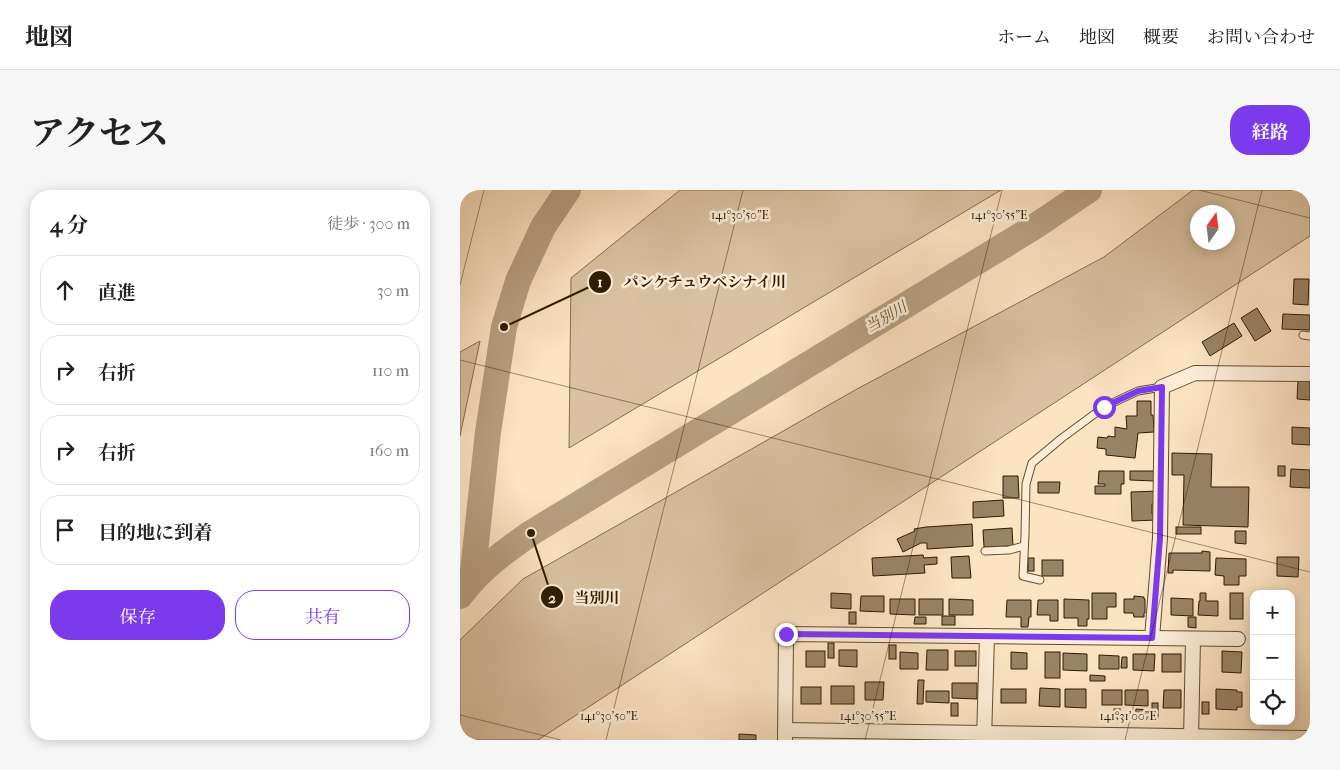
<!DOCTYPE html>
<html lang="ja">
<head>
<meta charset="utf-8">
<style>
	:root { --surface:#fff; --page:#f6f6f6; --text:#222; --muted:#767676; --line:#e0e0e0; --accent:#7c3aed }
	body { margin:0; font-family:"IM FELL French Canon","Noto Serif JP",serif; background:var(--page); color:var(--text) }
	.controls { position:absolute; right:15px; bottom:15px; display:grid; overflow:hidden; border-radius:10px; box-shadow:0 2px 12px #0003 }
	.controls button { width:45px; height:45px; display:grid; place-items:center; padding:0; border:0; border-bottom:1px solid var(--line); background:var(--surface); color:var(--text); font:25px sans-serif }
	.compass { position:absolute; left:730px; top:15px; width:45px; height:45px; border-radius:50%; background:var(--surface); box-shadow:0 2px 12px #0003; rotate:14deg }
	.stop { position:absolute; width:15px; height:15px; margin:-11px; border:4px solid #7c3aed; border-radius:50%; background:#fff }
	.stop.end { background:#7c3aed; border-color:#fff; box-shadow:0 1px 5px #0008 }
	.list { margin:0; padding:0; list-style:none }
	h2 { display:flex; justify-content:space-between; align-items:center; height:65px; margin:0; padding:0 20px; font-size:21px }
	h2 small { font-size:16px; font-weight:400; color:var(--muted) }
	.list li { display:grid; grid-template-columns:32px 1fr auto; gap:15px; align-items:center; box-sizing:border-box; height:70px; margin:0 10px 10px; padding:0 10px; border:1px solid var(--line); border-radius:20px }
	.list b { display:block; font-size:19px; white-space:nowrap }
	.list em { font-size:16px; font-style:normal; color:var(--muted) }
	.actions { display:flex; gap:10px; padding:15px 20px }
	.actions a { flex:1; padding:11px 0; border:1px solid var(--accent); border-radius:20px; text-align:center; font-size:18px; color:var(--accent) }
	.actions .main { background:var(--accent); color:#fff }
	.icon { flex:none; width:28px; height:28px; fill:none; stroke:currentColor; stroke-width:2; stroke-linecap:round; stroke-linejoin:round }
	.map { position:relative; flex:none; width:850px; height:550px; overflow:hidden; border-radius:20px }
	header { display:flex; align-items:center; gap:30px; box-sizing:border-box; height:70px; padding:0 25px; background:var(--surface); border-bottom:1px solid var(--line) }
	header strong { font-size:24px }
	nav { display:flex; gap:28px; margin-inline-start:auto; font-size:18px }
	.intro { display:flex; align-items:center; justify-content:space-between; box-sizing:border-box; height:120px; padding:0 30px }
	h1 { margin:0; font-size:35px }
	.button { padding:12px 22px; border-radius:20px; background:var(--accent); color:#fff; font-size:18px; font-weight:700 }
	main { display:flex; gap:30px; padding:0 30px }
	aside { flex:1; background:var(--surface); border-radius:20px; box-shadow:0 2px 12px #0003 }
	.map>svg:first-child { display:block }
</style>
</head>
<body>
<header>
<strong>地図</strong>
<nav><a>ホーム</a><a>地図</a><a>概要</a><a>お問い合わせ</a></nav>
</header>
<div class="intro"><h1>アクセス</h1><a class="button">経路</a></div>
<main>
<aside>
<h2>4 分<small>徒歩 · 300 m</small></h2>
<ul class="list">
<li><svg class="icon" aria-label="ahead" viewBox="0 0 24 24"><path d="M12 20V5M6 11l6-6 6 6"/></svg><div><b>直進</b></div><em>30 m</em></li>
<li><svg class="icon" aria-label="right" viewBox="0 0 24 24"><path d="M7 20v-9h11M14 6l5 5-5 5"/></svg><div><b>右折</b></div><em>110 m</em></li>
<li><svg class="icon" aria-label="right" viewBox="0 0 24 24"><path d="M7 20v-9h11M14 6l5 5-5 5"/></svg><div><b>右折</b></div><em>160 m</em></li>
<li><svg class="icon" aria-label="arrive" viewBox="0 0 24 24"><path d="M6 21V4h12l-3 4 3 4H6"/></svg><div><b>目的地に到着</b></div></li>
</ul>
<div class="actions"><a class="main">保存</a><a>共有</a></div>
</aside>
<div class="map">
<svg width="850" height="550" viewBox="0 0 850 550">
	<rect width="100%" height="100%" fill="#fce3c2"/>
	<filter id="stains"><feTurbulence type="fractalNoise" baseFrequency=".004" numOctaves="4"/><feColorMatrix values="0 0 0 0 .2 0 0 0 0 .09 0 0 0 0 .02 0 0 0 .5 -.17"/></filter>
	<radialGradient id="worn" r=".72"><stop offset=".6" stop-color="#630" stop-opacity="0"/><stop offset="1" stop-color="#630" stop-opacity=".3"/></radialGradient>
	<g fill="#d9c1a1" stroke="#846e50" fill-rule="evenodd">
		<path d="M220,0H541L109,258L111,88Z"/>
		<path d="M733,0H850V46L78,550H0V450L63,389L397,199L644,67ZM768,22V52H738V22Z"/>
		<path d="M20,151L0,246V162Z"/>
	</g>
	<g fill="none" stroke-linecap="round" stroke-linejoin="round">
		<g stroke="#b69f80" stroke-width="26">
			<path d="M12,390L28,242L44,137L58,91L83,37L108,0"/>
			<path d="M0,406C20,379 44,362 71,343L571,39L629,0"/>
		</g>
	</g>
	<g fill="#998365" stroke="#2e1c00">
		<path d="M834,89H849L848,115L833,114Z"/>
		<path d="M797,118L811,141L795,151L781,128Z"/>
		<path d="M823,124L850,125V140L822,139Z"/>
		<path d="M774,133L782,146L750,166L742,152Z"/>
		<path d="M838,190H850V210L837,209Z"/>
		<path d="M677,211H691V225H693L694,242L678,243L675,268L646,265V259L637,258L638,247L647,248L648,246L655,247V237L667,239L666,226H677Z"/>
		<path d="M832,237L850,238V255L832,254Z"/>
		<path d="M712,263L752,264L751,297H789L788,337L723,335L724,285H712Z"/>
		<rect x="818" y="276" width="7" height="10"/>
		<path d="M831,279L850,280V298L830,297Z"/>
		<path d="M639,281H664V294H661V304H635V296H645V294H638Z"/>
		<path d="M670,281H694V291L670,290Z"/>
		<path d="M543,286H558L559,308H543Z"/>
		<path d="M578,292H600L599,303H578Z"/>
		<path d="M698,301L699,314H692V324H697V330L672,331L671,302Z"/>
		<path d="M543,310L544,326L513,328V312Z"/>
		<path d="M512,334L513,356L467,359V353H461L443,362L437,349L455,341L454,339L466,337Z"/>
		<rect x="716" y="337" width="25" height="7"/>
		<path d="M552,338L553,356L524,357L523,340Z"/>
		<path d="M775,341H786V354L775,353Z"/>
		<path d="M742,361L750,362V381L713,380V383H708L709,363H742Z"/>
		<path d="M463,365L464,368L477,367V374L464,375L465,383L413,386L412,368Z"/>
		<path d="M509,366L511,388H492L491,367Z"/>
		<path d="M817,367H839L838,387L817,386Z"/>
		<rect x="568" y="368" width="6" height="13"/>
		<path d="M756,368L786,369V386H779V395H764V386L755,385Z"/>
		<rect x="582" y="370" width="21" height="16"/>
		<path d="M371,403L391,404V419L371,418Z"/>
		<path d="M632,403H656V417H647V429H632Z"/>
		<path d="M740,403H746V411H758V426L738,425L739,411H740Z"/>
		<rect x="770" y="403" width="13" height="26"/>
		<path d="M401,406H424V422L400,421Z"/>
		<path d="M674,406L684,407V409H685V423H684V427H674L673,423H664V409H674Z"/>
		<path d="M711,408L733,409V426L711,425Z"/>
		<path d="M430,409H455V425L430,424Z"/>
		<rect x="459" y="409" width="24" height="16"/>
		<path d="M489,409L513,410V425H489Z"/>
		<path d="M604,409L629,410V429H627V436H618V428H604Z"/>
		<path d="M547,410H571V427H569L568,437H561V427H546Z"/>
		<path d="M578,410H598V431H590V425H577Z"/>
		<rect x="389" y="422" width="7" height="12"/>
		<rect x="482" y="426" width="13" height="9"/>
		<path d="M455,427H466V434H454Z"/>
		<path d="M728,427H736V438L728,437Z"/>
		<rect x="368" y="453" width="6" height="15"/>
		<rect x="429" y="455" width="7" height="14"/>
		<path d="M379,460H397V477L379,476Z"/>
		<path d="M467,460H488V480H466Z"/>
		<rect x="346" y="461" width="19" height="16"/>
		<rect x="495" y="461" width="21" height="15"/>
		<path d="M762,461L782,462L781,483L762,482Z"/>
		<path d="M440,462L458,463V479H440Z"/>
		<path d="M551,462L567,463V479H551Z"/>
		<rect x="585" y="462" width="15" height="26"/>
		<path d="M603,463L627,464V481L603,480Z"/>
		<path d="M673,464H695L694,481L673,480Z"/>
		<rect x="702" y="464" width="19" height="18"/>
		<path d="M639,465L659,466V479H639Z"/>
		<path d="M662,467H667V478H661Z"/>
		<path d="M630,485L645,486V491H630Z"/>
		<path d="M458,490H464L463,514H457Z"/>
		<path d="M405,492H424L423,510H405Z"/>
		<path d="M492,493H517V509L492,508Z"/>
		<rect x="371" y="496" width="23" height="18"/>
		<rect x="341" y="497" width="20" height="17"/>
		<path d="M580,498L600,499V517L579,516Z"/>
		<rect x="541" y="499" width="25" height="14"/>
		<path d="M605,499H626V518L605,517Z"/>
		<path d="M756,499L777,500V502H782V517H777V520L756,519Z"/>
		<rect x="642" y="500" width="20" height="15"/>
		<path d="M665,500H688V516L665,515Z"/>
		<path d="M704,500H721V518H703Z"/>
		<path d="M466,501H489V513L466,512Z"/>
		<rect x="742" y="512" width="7" height="12"/>
		<rect x="491" y="513" width="7" height="13"/>
		<rect x="692" y="513" width="6" height="16"/>
		<rect x="654" y="519" width="6" height="10"/>
		<path d="M676,519L689,520V529H675Z"/>
		<path d="M279,544L296,545V550H279Z"/>
	</g>
	<g fill="none" stroke-linecap="round" stroke-linejoin="round">
		<g stroke="#624e30" stroke-width="9">
			<g id="lane">
				<path d="M843,145L850,146"/>
				<path d="M525,361L549,360L564,356"/>
				<path d="M580,390L563,386L565,345L566,294L572,273L602,248L644,217L678,201L702,197"/>
			</g>
		</g>
		<g stroke="#624e30" stroke-width="16">
			<g id="street">
				<path d="M692,448L700,348L702,197L735,183L850,184"/>
				<path d="M325,540L848,548V550"/>
				<path d="M325,550L326,444L778,449"/>
				<path d="M524,550L527,446"/>
				<path d="M731,550L733,449"/>
			</g>
		</g>
		<use href="#lane" stroke="#fdedd7" stroke-width="7"/>
		<use href="#street" stroke="#fdedd7" stroke-width="14"/>
	</g>
	<g fill="none" stroke-linecap="round" stroke-linejoin="round">
		<path stroke="#7c3aed" stroke-width="6" d="M326,444L692,448L700,348L702,197L678,201L644,217"/>
	</g>
	<path fill="none" stroke="#2e1c00" stroke-width="1" stroke-opacity="0.45" d="M739,0L850,28M0,95L24,0M0,170L850,382M0,525L101,550M146,550L283,0M405,550L542,0M665,550L802,0"/>
	<g text-anchor="middle" dominant-baseline="central" stroke-width="5" stroke-linejoin="round" paint-order="stroke">
		<g font-size="15" font-style="italic" fill="#645033" stroke="#fdedd7">
			<text transform="translate(426 127) rotate(-31)">当別川</text>
		</g>
	</g>
	<g font-size="12" text-anchor="middle" fill="#2e1c00" stroke="#fdedd7" stroke-width="5" stroke-linejoin="round" paint-order="stroke">
		<text x="280" y="29">141°30'50"E</text>
		<text x="539" y="29">141°30'55"E</text>
		<text x="149" y="530">141°30'50"E</text>
		<text x="408" y="530">141°30'55"E</text>
		<text x="668" y="530">141°31'00"E</text>
	</g>
	<path fill="none" stroke="#2e1c00" stroke-width="2" d="M44 137L140 92M71 343L92 407"/>
	<g fill="#2e1c00" stroke="#fdedd7" stroke-width="2">
		<circle cx="44" cy="137" r="5"/>
		<circle cx="71" cy="343" r="5"/>
		<circle cx="140" cy="92" r="12"/>
		<circle cx="92" cy="407" r="12"/>
	</g>
	<g font-size="15" text-anchor="middle" font-weight="bold" fill="#fff">
		<text x="140" y="97">1</text>
		<text x="92" y="413">2</text>
	</g>
	<g font-size="15" text-anchor="middle" font-weight="bold" fill="#2e1c00" stroke="#fdedd7" stroke-width="5" stroke-linejoin="round" paint-order="stroke">
		<text x="245" y="97">パンケチュウベシナイ川</text>
		<text x="137" y="413">当別川</text>
	</g>
	<rect width="100%" height="100%" filter="url(#stains)"/>
	<rect width="100%" height="100%" fill="url(#worn)"/>
</svg>
<div class="controls">
<button>+</button>
<button>−</button>
<button><svg class="icon" aria-label="locate" viewBox="0 0 24 24"><circle cx="12" cy="12" r="6"/><path d="M12 2v4M12 18v4M2 12h4M18 12h4"/></svg></button>
</div>
<svg class="compass" viewBox="-18 -18 36 36"><path d="M0-13l5 13h-10z" fill="#e53935"/><path d="M0 13l5-13h-10z" fill="#767676"/></svg>
<div class="stop" style="left:644px;top:217px"></div>
<div class="stop end" style="left:326px;top:444px"></div>
</div>
</main>
</body>
</html>
